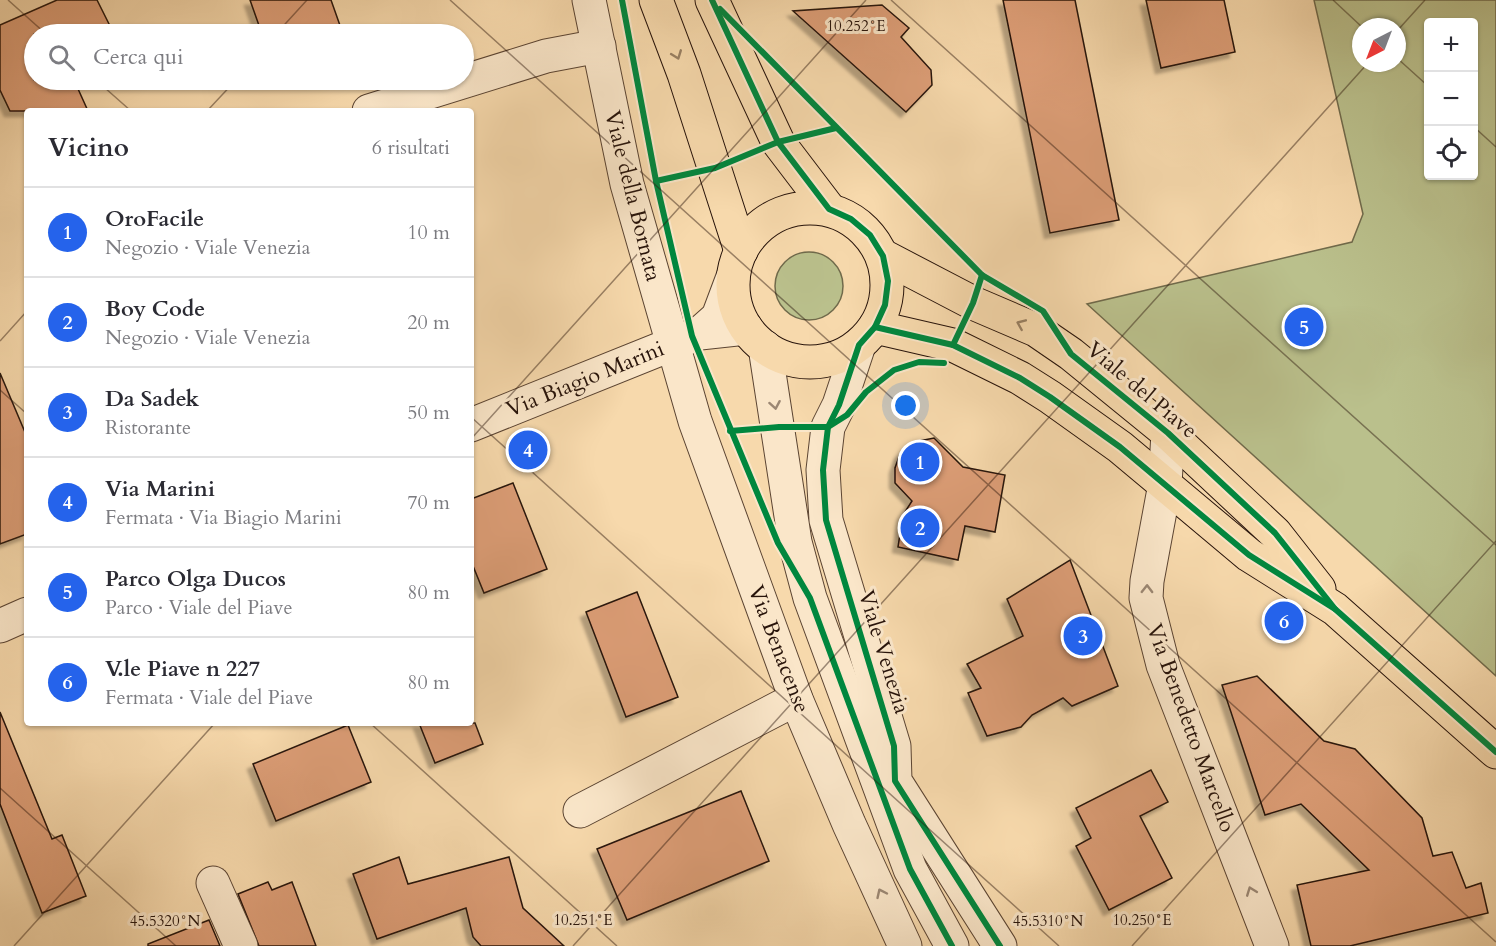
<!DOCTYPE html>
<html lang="it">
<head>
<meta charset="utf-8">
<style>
	:root { --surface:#fff; --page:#f7f7f7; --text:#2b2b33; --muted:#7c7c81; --line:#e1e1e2; --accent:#2563eb }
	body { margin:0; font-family:Cardo,serif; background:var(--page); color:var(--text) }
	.controls { position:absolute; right:18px; top:18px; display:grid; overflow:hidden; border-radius:6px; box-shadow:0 2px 4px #0004 }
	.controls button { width:54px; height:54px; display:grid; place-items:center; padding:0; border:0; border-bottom:2px solid var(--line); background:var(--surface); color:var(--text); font:30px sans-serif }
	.compass { position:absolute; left:1352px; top:18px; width:54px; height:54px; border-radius:50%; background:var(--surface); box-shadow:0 2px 4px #0004; rotate:222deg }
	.you { position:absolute; left:906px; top:406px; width:21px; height:21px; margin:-15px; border:4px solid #fff; border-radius:50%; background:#1a73e8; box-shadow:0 0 0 9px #1a73e833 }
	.badge { display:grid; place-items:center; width:39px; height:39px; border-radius:50%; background:var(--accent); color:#fff; font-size:20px; font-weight:700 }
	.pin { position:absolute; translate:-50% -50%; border:3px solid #fff; box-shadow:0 2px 6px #0006 }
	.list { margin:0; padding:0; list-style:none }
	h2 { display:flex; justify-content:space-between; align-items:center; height:78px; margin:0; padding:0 24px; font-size:26px }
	h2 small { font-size:20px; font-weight:400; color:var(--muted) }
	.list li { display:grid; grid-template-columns:39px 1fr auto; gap:18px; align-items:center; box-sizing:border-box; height:90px; padding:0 24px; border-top:2px solid var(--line) }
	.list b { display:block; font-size:22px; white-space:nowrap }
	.list p { margin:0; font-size:20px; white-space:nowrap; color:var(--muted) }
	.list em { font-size:20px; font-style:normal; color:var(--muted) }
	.icon { flex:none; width:33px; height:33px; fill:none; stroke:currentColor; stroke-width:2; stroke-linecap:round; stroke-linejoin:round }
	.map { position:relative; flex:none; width:1496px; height:946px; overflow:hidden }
	.search { position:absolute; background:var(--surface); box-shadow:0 2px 4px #0004; left:24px; top:24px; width:450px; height:66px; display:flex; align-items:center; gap:15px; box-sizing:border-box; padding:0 21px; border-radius:33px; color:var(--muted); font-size:22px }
	.panel { position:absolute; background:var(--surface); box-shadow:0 2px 4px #0004; left:24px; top:108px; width:450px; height:618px; border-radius:6px }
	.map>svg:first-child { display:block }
</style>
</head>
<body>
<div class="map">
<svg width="1496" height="946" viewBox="0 0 1496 946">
	<defs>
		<filter id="shadow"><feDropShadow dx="-5.5" dy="5.5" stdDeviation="1.5" flood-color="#0004"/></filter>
	</defs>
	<rect width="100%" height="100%" fill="#f7d9ac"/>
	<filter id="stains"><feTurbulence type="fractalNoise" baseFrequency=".00333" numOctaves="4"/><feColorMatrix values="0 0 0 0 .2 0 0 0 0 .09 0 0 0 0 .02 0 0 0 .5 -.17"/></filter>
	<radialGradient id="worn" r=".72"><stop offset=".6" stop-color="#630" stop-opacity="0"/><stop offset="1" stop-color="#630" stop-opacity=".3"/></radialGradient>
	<g fill="#bac08c" stroke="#706a4b" stroke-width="1.5" fill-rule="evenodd">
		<path d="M1314,0H1496V676L1087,304L1352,242L1363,214ZM1428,22H1474V176H1428ZM1361,27H1397V63H1361Z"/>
		<circle cx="809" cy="286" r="34"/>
	</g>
	<g fill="#dd9e77" stroke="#27130a" stroke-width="1.5" filter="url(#shadow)">
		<path d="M57,0H97L114,34H34V80H74L88,111H10L0,90V25Z"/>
		<path d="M250,0H331L343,34H262Z"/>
		<path d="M1003,0H1075L1119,220L1050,233Z"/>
		<path d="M1146,0H1224L1235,52L1161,68Z"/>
		<path d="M882,5L909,28L901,37L931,70L932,85L906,112L793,11Z"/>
		<path d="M0,373L27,437V534L0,544Z"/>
		<path d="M934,438L963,467L1005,475L995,532L965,526L958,560L898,547L903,515L912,501L895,483V468L900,454L908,446L919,441Z"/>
		<path d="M513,483L547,569L484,593L471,561V499Z"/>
		<path d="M1070,560L1118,686L1072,706L1063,698L1032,715L1021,727L987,736L968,693L981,688L967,664L1023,636L1007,599Z"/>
		<path d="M637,592L678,697L626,717L586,612Z"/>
		<path d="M1257,676L1324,741L1355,749L1422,818L1433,856L1452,852L1466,888L1481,883L1488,913L1350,946H1311L1297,885L1369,870L1301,804L1265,815L1222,685Z"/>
		<path d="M0,712L52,839L62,835L86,896L42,913L0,804Z"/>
		<path d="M419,723H475L483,744L435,763Z"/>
		<path d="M348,725L371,782L276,821L253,764Z"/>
		<path d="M1151,770L1168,802L1140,816L1172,878L1109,910L1076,846L1091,838L1076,808Z"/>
		<path d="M741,791L769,861L627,920L597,849Z"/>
		<path d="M399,857L408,884L509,857L523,908L564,946H481L473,937L466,908L377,939L353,874Z"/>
		<path d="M268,882L272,890L292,882L316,946H259L238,894Z"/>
		<path d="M209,920L220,946H148V944Z"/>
	</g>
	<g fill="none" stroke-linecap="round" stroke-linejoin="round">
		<g stroke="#5b4432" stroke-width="35">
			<g id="minor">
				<path d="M589,0L627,184L695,421L796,699L849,824L905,946"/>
				<path d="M369,111L546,56L599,46"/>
				<path d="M700,333L718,317L733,277"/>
				<path d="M859,345L839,405L828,427L823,470L826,520L894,746L895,781L1000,946"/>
				<path d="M765,347L795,542L810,598L910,869L952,946"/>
				<path d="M471,425L700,333L746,328"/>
				<path d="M1168,433L1165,484L1147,581L1146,598L1163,665L1272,946"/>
				<path d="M0,626L27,614"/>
				<path d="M580,811L796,699"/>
				<path d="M213,883L241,946"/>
			</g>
		</g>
		<g stroke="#27130a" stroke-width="35">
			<g id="major">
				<path d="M656,0L684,74L741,251"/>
				<path d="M712,0L778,142L829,209"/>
				<circle cx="810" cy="285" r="77"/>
				<path d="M883,256L973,303L1036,330L1071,354L1168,433L1275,533L1319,589"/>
				<path d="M875,327L953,345L1020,378L1050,397L1120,447L1249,555L1335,609L1496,752"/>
			</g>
		</g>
		<use href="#minor" stroke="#fae6c9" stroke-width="33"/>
		<use href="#major" stroke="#f7d9ac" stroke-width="33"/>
		<g stroke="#fae6c9" stroke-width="10">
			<g id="cycleway">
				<path d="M622,0L656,181L692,336L778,543L810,598L910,869L952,946"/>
				<path d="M712,0L778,142L829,209L851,219L870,235L883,256L888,281L885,305L875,327L859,345L839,405L828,427L823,470L826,520L894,746L895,781L1000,946"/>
				<path d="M720,9L982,275L1043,311L1071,354L1168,433L1275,533L1335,609"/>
				<path d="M656,181L715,168L778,142L836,128"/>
				<path d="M875,327L953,345L1020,378L1050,397L1120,447L1249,555L1335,609L1496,752"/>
				<path d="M953,345L973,303L982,275"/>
				<path d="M730,431L779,427H828L847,415L866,392L894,370L919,362L944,363"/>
			</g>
		</g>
		<use href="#cycleway" stroke="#00873e" stroke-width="6"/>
	</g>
	<defs><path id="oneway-chevron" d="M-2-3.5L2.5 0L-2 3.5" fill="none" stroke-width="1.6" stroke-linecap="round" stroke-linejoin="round" transform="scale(1.5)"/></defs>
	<g stroke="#998063">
		<use href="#oneway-chevron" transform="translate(677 55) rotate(69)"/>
		<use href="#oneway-chevron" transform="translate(1021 324) rotate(-157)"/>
	</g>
	<g stroke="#9b8773">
		<use href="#oneway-chevron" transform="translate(775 405) rotate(80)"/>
		<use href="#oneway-chevron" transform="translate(1147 589) rotate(-89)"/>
		<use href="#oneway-chevron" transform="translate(1251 891) rotate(-111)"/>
		<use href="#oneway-chevron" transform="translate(881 893) rotate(-115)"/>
	</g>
	<path fill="none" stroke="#27130a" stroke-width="1.5" stroke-opacity="0.45" d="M8,0L46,34M450,0L1496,942M891,0L1496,545M1333,0L1362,27M1397,31L1425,0M276,34L307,0M1397,58L1428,86M96,80L131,111M207,111L236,80M1474,127L1496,147M0,341L27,311M0,390L27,414M471,417L1059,946M471,439L866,0M370,723L617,946M0,788L176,946M14,946L215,723M573,946L1368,63M1132,946L1496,541"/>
	<g text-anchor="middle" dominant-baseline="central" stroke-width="6" stroke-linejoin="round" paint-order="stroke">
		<g font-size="22" fill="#27130a" stroke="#fae6c9">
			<text transform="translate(633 196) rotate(76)">Viale della Bornata</text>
			<text transform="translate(585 379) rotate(-22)">Via Biagio Marini</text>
			<text transform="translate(1142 390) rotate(40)">Viale del Piave</text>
			<text transform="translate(779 649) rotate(69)">Via Benacense</text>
			<text transform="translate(884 652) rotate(73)">Viale Venezia</text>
			<text transform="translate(1191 728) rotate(70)">Via Benedetto Marcello</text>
		</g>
	</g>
	<g font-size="15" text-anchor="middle" fill="#27130a" stroke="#fae6c9" stroke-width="6" stroke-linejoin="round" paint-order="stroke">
		<text x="856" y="31">10.252°E</text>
		<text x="583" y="925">10.251°E</text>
		<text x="1142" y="925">10.250°E</text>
		<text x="165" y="926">45.5320°N</text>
		<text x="1048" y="926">45.5310°N</text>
	</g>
	<rect width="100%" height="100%" filter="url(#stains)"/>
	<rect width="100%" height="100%" fill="url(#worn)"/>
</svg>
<div class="controls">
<button>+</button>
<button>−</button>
<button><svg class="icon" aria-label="locate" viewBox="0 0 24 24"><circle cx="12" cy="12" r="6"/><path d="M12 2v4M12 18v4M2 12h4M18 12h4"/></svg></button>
</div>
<svg class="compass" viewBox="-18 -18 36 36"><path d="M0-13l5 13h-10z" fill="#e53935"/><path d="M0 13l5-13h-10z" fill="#7c7c81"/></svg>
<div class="you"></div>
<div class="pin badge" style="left:920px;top:462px">1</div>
<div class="pin badge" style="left:920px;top:528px">2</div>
<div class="pin badge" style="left:1083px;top:636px">3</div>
<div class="pin badge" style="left:528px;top:450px">4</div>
<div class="pin badge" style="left:1304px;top:327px">5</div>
<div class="pin badge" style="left:1284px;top:621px">6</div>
<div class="search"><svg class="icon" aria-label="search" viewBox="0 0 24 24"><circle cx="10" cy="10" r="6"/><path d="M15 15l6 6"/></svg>Cerca qui</div>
<section class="panel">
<h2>Vicino<small>6 risultati</small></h2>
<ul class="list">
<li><span class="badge">1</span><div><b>OroFacile</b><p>Negozio · Viale Venezia</p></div><em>10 m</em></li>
<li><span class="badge">2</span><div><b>Boy Code</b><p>Negozio · Viale Venezia</p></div><em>20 m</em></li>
<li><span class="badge">3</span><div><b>Da Sadek</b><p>Ristorante</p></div><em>50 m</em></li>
<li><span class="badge">4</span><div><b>Via Marini</b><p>Fermata · Via Biagio Marini</p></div><em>70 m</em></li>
<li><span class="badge">5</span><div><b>Parco Olga Ducos</b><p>Parco · Viale del Piave</p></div><em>80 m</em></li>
<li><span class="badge">6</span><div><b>V.le Piave n 227</b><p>Fermata · Viale del Piave</p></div><em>80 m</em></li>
</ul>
</section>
</div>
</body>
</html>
